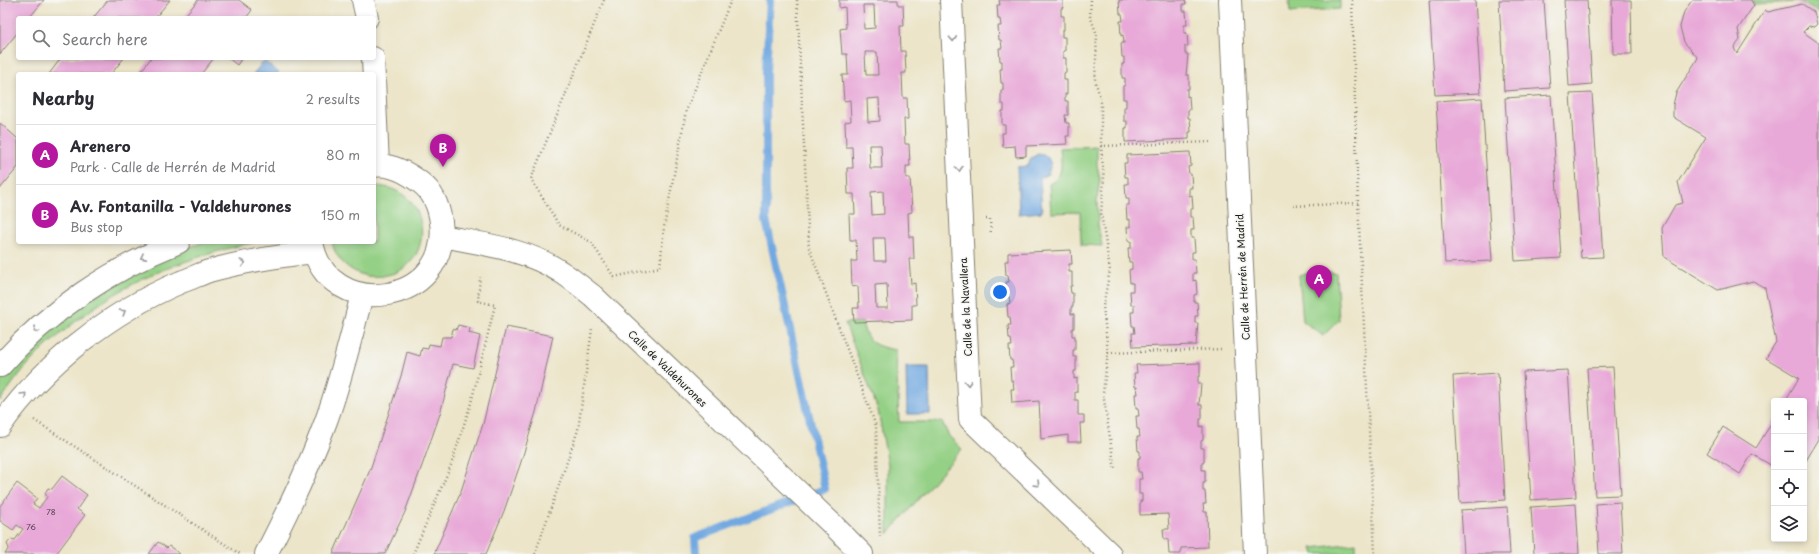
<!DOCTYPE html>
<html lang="en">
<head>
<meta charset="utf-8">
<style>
	:root { --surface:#fff; --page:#f7f7f7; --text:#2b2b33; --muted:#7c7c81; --line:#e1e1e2; --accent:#b5179e }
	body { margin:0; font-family:"Playpen Sans",sans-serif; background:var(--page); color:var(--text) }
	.controls { position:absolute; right:12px; bottom:12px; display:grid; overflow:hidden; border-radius:4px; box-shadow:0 2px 6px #0003 }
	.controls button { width:36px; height:36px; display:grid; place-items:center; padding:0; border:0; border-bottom:1px solid var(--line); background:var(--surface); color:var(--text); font:20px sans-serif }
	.you { position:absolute; left:1000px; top:292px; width:14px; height:14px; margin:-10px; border:3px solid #fff; border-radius:50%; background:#1a73e8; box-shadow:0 0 0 6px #1a73e833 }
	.badge { display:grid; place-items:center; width:26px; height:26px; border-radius:50%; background:var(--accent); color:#fff; font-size:13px; font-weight:700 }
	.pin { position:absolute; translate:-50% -33px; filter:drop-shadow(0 1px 2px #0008) }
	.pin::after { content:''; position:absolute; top:21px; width:14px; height:12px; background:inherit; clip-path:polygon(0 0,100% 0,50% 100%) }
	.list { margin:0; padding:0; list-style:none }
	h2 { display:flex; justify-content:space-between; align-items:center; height:52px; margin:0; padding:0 16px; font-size:17px }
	h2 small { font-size:13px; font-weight:400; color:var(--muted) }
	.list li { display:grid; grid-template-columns:26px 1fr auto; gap:12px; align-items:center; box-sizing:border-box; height:60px; padding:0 16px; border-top:1px solid var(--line) }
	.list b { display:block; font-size:15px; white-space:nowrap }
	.list p { margin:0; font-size:13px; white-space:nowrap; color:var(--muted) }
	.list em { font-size:13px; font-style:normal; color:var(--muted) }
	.icon { flex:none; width:22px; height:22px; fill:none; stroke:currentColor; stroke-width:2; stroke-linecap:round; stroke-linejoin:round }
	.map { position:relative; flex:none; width:1819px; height:554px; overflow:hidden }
	.search { position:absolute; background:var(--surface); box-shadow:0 2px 6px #0003; left:16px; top:16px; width:360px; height:44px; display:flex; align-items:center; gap:10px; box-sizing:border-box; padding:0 14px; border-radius:4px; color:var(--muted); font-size:15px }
	.panel { position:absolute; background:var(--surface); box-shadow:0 2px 6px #0003; left:16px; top:72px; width:360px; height:172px; border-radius:4px }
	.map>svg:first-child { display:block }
</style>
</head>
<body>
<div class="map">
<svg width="1819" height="554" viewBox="0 0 1819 554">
	<rect width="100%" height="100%" fill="#f6f6f2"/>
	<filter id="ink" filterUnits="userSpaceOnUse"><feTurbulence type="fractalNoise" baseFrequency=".025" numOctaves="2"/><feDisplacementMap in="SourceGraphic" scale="8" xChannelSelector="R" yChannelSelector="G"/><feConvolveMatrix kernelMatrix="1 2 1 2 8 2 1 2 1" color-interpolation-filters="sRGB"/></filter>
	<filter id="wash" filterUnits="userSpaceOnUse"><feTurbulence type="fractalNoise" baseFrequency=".012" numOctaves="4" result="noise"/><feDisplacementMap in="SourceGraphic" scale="16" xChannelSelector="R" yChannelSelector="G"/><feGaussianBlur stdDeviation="0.9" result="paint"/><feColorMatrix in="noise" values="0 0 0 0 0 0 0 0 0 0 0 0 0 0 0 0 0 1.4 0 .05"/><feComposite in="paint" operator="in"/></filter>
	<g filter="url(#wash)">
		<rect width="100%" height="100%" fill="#ece5c9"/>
		<g fill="#94d085" stroke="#587650">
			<path d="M1289,0H1340V9L1290,12Z"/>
			<path d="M1752,0H1819V13L1801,2L1754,4Z"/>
			<path d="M1097,146V165L1100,179L1097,199L1098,225L1102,246L1081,245L1080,212L1051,213L1049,184C1065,176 1061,163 1060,148Z"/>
			<path d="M374,186C433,186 439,269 382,276C374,277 366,277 358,273C345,267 335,257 332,242H374Z"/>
			<path d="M204,242H255C179,259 116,284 57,337C48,345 39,352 32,360C20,372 10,387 0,401V382L24,352L63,315L155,260Z"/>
			<path d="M1317,269L1336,273L1339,320L1323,336L1303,321L1299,275Z"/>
			<path d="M862,322C867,344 875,346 896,350L899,422H942L949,436L962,449L888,534V465L878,410L845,323Z"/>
			<path d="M1356,543V554H1314L1312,548Z"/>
		</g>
		<g fill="#72a9e1" stroke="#47627e">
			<path d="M264,61L279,73L278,74H253Z"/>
			<path d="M1038,154L1047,156L1051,164L1048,174L1040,178L1042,212L1019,214L1017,167L1028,166L1031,158Z"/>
			<path d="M906,367H929L930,414H907Z"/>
		</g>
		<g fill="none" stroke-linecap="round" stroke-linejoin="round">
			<path stroke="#72a9e1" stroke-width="8" d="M696,554L695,538L825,489L766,220V71L770,0"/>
		</g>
		<g id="blocks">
			<g fill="#e8a8d8" fill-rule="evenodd">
				<path d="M0,0H44L29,18H18V32L0,54Z"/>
				<path d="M108,0H170L155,18H93Z"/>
				<path d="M198,0H239L252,10L246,18H183Z"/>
				<path d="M839,0H898V5H903L904,26H900L901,51H905L906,73H902L903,98H907L908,119H904L905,144H909L910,166H906V178H910L912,212L908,213L909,237H913L914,259H909L911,284L915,283L916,305H912V320L854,322L853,308H859L858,286L852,287L851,261H857L856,240H850L849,214H855L854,194H848L847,168H853L852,147H846L845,122L851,121L850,100L844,101L842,75H848L847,54H842L840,29L846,28L845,7L839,8ZM863,5H874L875,28L864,29ZM865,52H877L878,75H866ZM879,98L880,121L868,122L867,99ZM869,145H881L882,168H870ZM883,191L884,214L872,215L871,192ZM873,238H885L886,261H874ZM887,284L888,308H876L875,285Z"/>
				<path d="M999,0H1063V8H1061V16H1064V30H1062V37H1065V51H1063V58H1066V72L1064,73V80H1067V94H1065V101H1068V115H1065L1066,123H1069V136H1066L1067,144L1026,146V156L1016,157L1015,146L1003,147L1002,133H1005V125H1002V111H1004V104H1001V90H1003V83H1001L1000,69H1002V61H1000L999,48H1002L1001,40H999L998,26H1001L1000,19H998L997,5H1000Z"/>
				<path d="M1119,0H1185L1186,4H1183V11H1186L1187,25H1184V33H1187L1188,46H1185V54H1188L1186,75H1189V89H1187V97L1189,96L1190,110H1188V118H1190L1191,132H1189V139L1125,142V128H1127V121H1124V107H1126V99H1123V86L1125,85V78H1122V64H1124V57H1122L1121,43H1124L1123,35L1121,36L1120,21H1123L1122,14H1120Z"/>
				<path d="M1429,0H1475L1481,93L1435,95Z"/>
				<path d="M1499,0H1544L1550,88L1504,91Z"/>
				<path d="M1564,0H1587L1592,84L1569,86Z"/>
				<path d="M1612,0H1631L1632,54H1613Z"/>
				<path d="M1692,0H1751L1754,5L1738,29L1740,40L1734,48L1737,54L1765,10L1768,12L1802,4L1814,12L1817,24L1814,27L1809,26L1803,32L1819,43V439L1804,464V401H1785L1799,378L1766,358L1776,342L1765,288L1753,281L1718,290L1664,257L1662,228L1675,205L1683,203L1678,182L1706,137L1673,117V105L1676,93L1698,58L1684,42L1680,27L1684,12Z"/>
				<path d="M61,58H124L111,74H49Z"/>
				<path d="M151,58H214L201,74H139Z"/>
				<path d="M228,58H242L237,65Z"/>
				<path d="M1592,93L1603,257L1581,258L1570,94Z"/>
				<path d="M1551,95L1561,258L1515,261L1505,98Z"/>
				<path d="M1482,98L1492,261L1445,263L1436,101Z"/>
				<path d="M0,123L18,139V167L0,189Z"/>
				<path d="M1190,152L1191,166L1188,167L1189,174H1191L1192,188H1189V196L1192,195L1193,209H1190V217H1193L1194,230H1191V238H1194L1195,252H1192V259H1195L1196,273H1193V281L1196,280L1197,294L1194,295V302H1197L1198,316H1195V323H1198L1196,345L1133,347L1132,333H1135L1134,326H1132L1131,312H1134V305H1131L1130,291H1133V283H1130L1129,270L1132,269V262H1129L1128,248H1131V241H1128L1127,227H1130V219L1127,220L1126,205H1129V198H1126L1125,184H1128V177H1125L1124,163H1127V155Z"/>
				<path d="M1071,250L1072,264H1069V272H1072V286H1070L1071,293H1073V307H1071V314H1074V328L1072,329V336H1075V350H1073V357H1076V371H1074V379L1077,378V392H1075V400H1078V415H1084V423H1080L1081,442H1068V435L1041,439L1039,401L1012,403L1011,389H1014L1013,381H1011L1010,367H1013L1012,360H1010L1009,346H1012L1011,339H1009L1008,325H1011L1010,317H1008L1007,304L1010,303L1009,296H1007L1006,282H1009L1008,275H1006L1005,261H1008V253Z"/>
				<path d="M458,325L470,328L469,333L480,336L473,368L453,364L440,414L423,463L405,512L385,554H333L370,470L401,376L407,352L420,356L422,348L428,349L429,344L440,346L442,337H451L453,329L456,330Z"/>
				<path d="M506,327L553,336L536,412L521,462L504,511L486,554H434L460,494L483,424Z"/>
				<path d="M1200,363V376H1198V384H1201L1199,405H1202V419H1200V427L1203,426V440L1201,441V448H1204V462L1202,463V470H1205V483H1203V491H1205L1206,504H1203L1204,512H1207L1208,547L1181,548V554H1169L1168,539H1164L1163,529H1169L1168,514L1140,515V501H1142V494H1139V479H1142L1141,472H1138V458H1140V451H1138L1137,437H1140L1139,429H1137L1136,416H1139L1138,408H1136L1135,394H1138L1137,387H1135L1134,373H1137L1136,365Z"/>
				<path d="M1613,367L1621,495L1595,496L1587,368Z"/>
				<path d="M1568,370L1576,497L1531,500L1523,372Z"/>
				<path d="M1498,373L1505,500L1460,503L1453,376Z"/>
				<path d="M1774,419V467L1752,454L1740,474L1707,453L1723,427L1756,448Z"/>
				<path d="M62,476L87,495L77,509L85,515L56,554H5L9,548L7,544L11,539L15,540L23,529L17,525L13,530L0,521V506L17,483L37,498L33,504L39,508L47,497L45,493L48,488L52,489Z"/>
				<path d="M1620,502L1623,554H1599L1596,504Z"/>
				<path d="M1576,504L1579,554H1534L1531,507Z"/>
				<path d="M1507,507L1510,554H1464L1461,510Z"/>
				<path d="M158,542L167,548L169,546L180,554H149Z"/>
			</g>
		</g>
	</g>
	<g filter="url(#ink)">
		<use href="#blocks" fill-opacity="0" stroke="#848072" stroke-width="1"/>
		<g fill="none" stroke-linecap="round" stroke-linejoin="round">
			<g stroke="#848072" stroke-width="24">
				<g id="minor">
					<path d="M363,0L367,18"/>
					<path d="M951,0L970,419L1110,554"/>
					<path d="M1230,0L1255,554"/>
					<path d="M373,58L378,165"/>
					<path d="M443,236C482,244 527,249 561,272C572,279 583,288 593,296"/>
					<path d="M312,242C326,324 452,306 441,222C439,208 433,192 421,183C408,173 391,163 374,166"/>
					<path d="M0,366C48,311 111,269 179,242"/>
					<path d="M0,426C45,363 110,312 181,282C190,279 200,274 209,271C244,261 279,256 314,252"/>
					<path d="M833,525L862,554"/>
					<path d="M266,554C288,511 309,467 326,421C341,380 351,337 362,295"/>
				</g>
			</g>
			<g stroke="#848072" stroke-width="2.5" stroke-dasharray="1 3" stroke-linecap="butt">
				<path d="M604,0L531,179L559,225L591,242L614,277L613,280"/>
				<path d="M797,0L809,248L876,426L880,537"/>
				<path d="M1091,0L1090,16L1097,35L1095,80L1101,101V146L1104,179L1101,213L1110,270L1103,306L1108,353L1103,393L1115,470"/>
				<path d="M1352,0L1358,203L1375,554"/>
				<path d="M1101,146L1212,142"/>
				<path d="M1293,206L1358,203"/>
				<path d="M986,219H990L991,235"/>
				<path d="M614,277L660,267L664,227L686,111L731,0"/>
				<path d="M1108,353L1222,349"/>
				<path d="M34,420L240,554"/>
				<path d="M413,554L451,465L471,403L495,305L478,301L480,277"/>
				<path d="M535,554L578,430L592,329"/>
			</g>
			<use href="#minor" stroke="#fff" stroke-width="22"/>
			<g stroke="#848072" stroke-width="24" stroke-linecap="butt">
				<path id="minor-bridge" d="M593,296L833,525"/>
			</g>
			<use href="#minor-bridge" stroke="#fff" stroke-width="22"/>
		</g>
		<defs><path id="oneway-chevron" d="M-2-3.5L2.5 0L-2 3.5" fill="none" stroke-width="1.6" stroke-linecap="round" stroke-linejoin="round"/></defs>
		<g stroke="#999">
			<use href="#oneway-chevron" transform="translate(953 39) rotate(87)"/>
			<use href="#oneway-chevron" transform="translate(959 169) rotate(87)"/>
			<use href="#oneway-chevron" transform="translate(143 257) rotate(152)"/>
			<use href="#oneway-chevron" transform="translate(243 263) rotate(-13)"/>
			<use href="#oneway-chevron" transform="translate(123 312) rotate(-32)"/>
			<use href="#oneway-chevron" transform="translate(36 330) rotate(139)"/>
			<use href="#oneway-chevron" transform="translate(968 383) rotate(87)"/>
			<use href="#oneway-chevron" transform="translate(24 395) rotate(-46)"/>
			<use href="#oneway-chevron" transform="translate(1037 484) rotate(44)"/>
		</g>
	</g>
	<g text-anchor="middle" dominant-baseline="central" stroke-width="3" stroke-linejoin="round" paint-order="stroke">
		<g font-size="8" fill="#4f3f4b">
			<text x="51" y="512">78</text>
			<text x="31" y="527">76</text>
		</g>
		<g font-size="10" fill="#1c1c1c" stroke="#f6f6f2">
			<text transform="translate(1242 277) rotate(-93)">Calle de Herrén de Madrid</text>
			<text transform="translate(965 307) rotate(-93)">Calle de la Navallera</text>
			<text transform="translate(668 368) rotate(44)">Calle de Valdehurones</text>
		</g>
	</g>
</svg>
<div class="controls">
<button>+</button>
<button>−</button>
<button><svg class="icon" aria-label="locate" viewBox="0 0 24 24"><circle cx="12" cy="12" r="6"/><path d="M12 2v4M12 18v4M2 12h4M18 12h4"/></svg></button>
<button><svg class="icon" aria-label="layers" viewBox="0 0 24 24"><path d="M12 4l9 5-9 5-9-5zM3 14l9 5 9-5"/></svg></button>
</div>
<div class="you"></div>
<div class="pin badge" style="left:1319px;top:298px">A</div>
<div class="pin badge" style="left:443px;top:167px">B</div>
<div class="search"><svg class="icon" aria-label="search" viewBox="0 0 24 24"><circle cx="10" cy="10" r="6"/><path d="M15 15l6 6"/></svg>Search here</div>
<section class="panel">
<h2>Nearby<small>2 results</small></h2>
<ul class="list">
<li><span class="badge">A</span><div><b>Arenero</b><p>Park · Calle de Herrén de Madrid</p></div><em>80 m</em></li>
<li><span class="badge">B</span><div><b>Av. Fontanilla - Valdehurones</b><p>Bus stop</p></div><em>150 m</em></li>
</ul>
</section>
</div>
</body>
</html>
